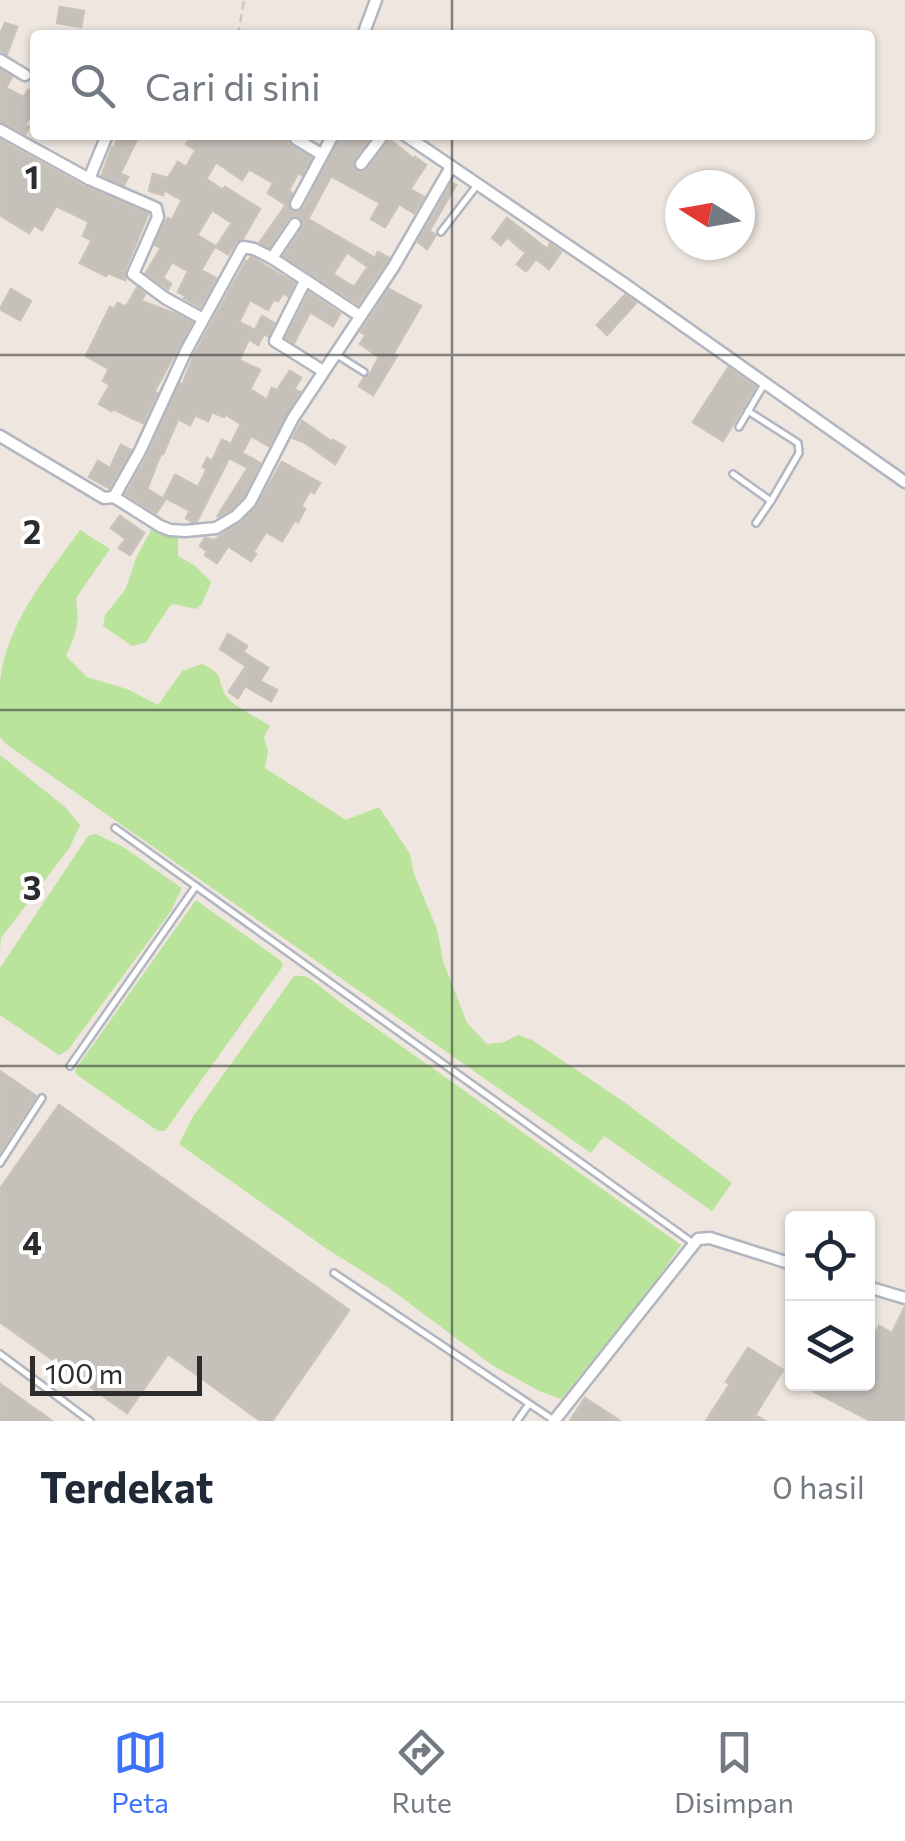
<!DOCTYPE html>
<html lang="id">
<head>
<meta charset="utf-8">
<style>
	:root { --surface:#fff; --page:#f6f6f7; --text:#1f2937; --muted:#747a83; --line:#e0e1e3; --accent:#3f72fa }
	body { margin:0; font-family:Commissioner,sans-serif; background:var(--page); color:var(--text) }
	.controls { position:absolute; right:30px; bottom:30px; display:grid; overflow:hidden; border-radius:10px; box-shadow:0 2px 8px #0004 }
	.controls button { width:90px; height:90px; display:grid; place-items:center; padding:0; border:0; border-bottom:2px solid var(--line); background:var(--surface); color:var(--text); font:50px sans-serif }
	.compass { position:absolute; left:665px; top:170px; width:90px; height:90px; border-radius:50%; background:var(--surface); box-shadow:0 2px 8px #0004; rotate:281deg }
	.scale { position:absolute; left:30px; bottom:25px; width:172px; box-sizing:border-box; padding-left:10px; border:5px solid #2c2c2c; border-top:0; font-size:28px; line-height:35px; white-space:nowrap; color:#2c2c2c; -webkit-text-stroke:8px #fff; paint-order:stroke }
	.list { margin:0; padding:0; list-style:none }
	h2 { display:flex; justify-content:space-between; align-items:center; height:130px; margin:0; padding:0 40px; font-size:42px }
	h2 small { font-size:32px; font-weight:400; color:var(--muted) }
	.icon { flex:none; width:55px; height:55px; fill:none; stroke:currentColor; stroke-width:2; stroke-linecap:round; stroke-linejoin:round }
	.map { position:relative; flex:none; width:905px; height:1421px; overflow:hidden }
	.search { position:absolute; background:var(--surface); box-shadow:0 2px 8px #0004; left:30px; right:30px; top:30px; height:110px; display:flex; align-items:center; gap:25px; box-sizing:border-box; padding:0 35px; border-radius:10px; color:var(--muted); font-size:38px }
	.sheet { height:280px; background:var(--surface) }
	nav { display:flex; justify-content:space-around; align-items:center; box-sizing:border-box; height:140px; border-top:2px solid var(--line); background:var(--surface); font-size:28px; color:var(--muted) }
	nav a { display:grid; justify-items:center; gap:5px }
	nav .on { color:var(--accent) }
	.map>svg:first-child { display:block }
</style>
</head>
<body>
<div class="map">
<svg width="905" height="1421" viewBox="0 0 905 1421">
	<rect width="100%" height="100%" fill="#eee6df"/>
	<g fill="#bae49c">
		<path d="M159,515L178,538V556L194,565L211,582L202,604L196,609L173,604L169,607L146,642L132,646L103,626L105,615L125,590L137,556Z"/>
		<path d="M80,530L110,549L76,598L78,618L75,635L66,656L87,677L127,689L158,705L182,671L202,664C227,675 215,680 227,697C233,706 260,719 270,726L264,737L268,751L265,768L346,820L379,807L410,854L414,874L437,929L443,961L467,1023L487,1044L504,1042L518,1035L532,1040L624,1102L723,1176L732,1183L712,1211L604,1136L591,1153L6,744L0,737C0,719 0,699 0,681C7,622 47,576 80,530Z"/>
		<path d="M0,755L65,807L80,825L70,847L1,938L0,950Z"/>
		<path d="M96,834L123,847L182,888L171,911L68,1050L59,1055L0,1015V968L88,836Z"/>
		<path d="M196,900L281,961L283,966L165,1131H158L77,1075L75,1070Z"/>
		<path d="M294,976H304L309,978L345,1006L681,1245L653,1285L561,1399L539,1391L492,1365L389,1288L327,1249L179,1144L192,1118Z"/>
	</g>
	<g fill="#c6c0bb" stroke="#c9c2b8" stroke-width="2.5" fill-rule="evenodd">
		<path d="M60,7L84,11L81,27L57,23Z"/>
		<path d="M5,23L17,27L7,54L0,51V35Z"/>
		<path d="M0,70L12,77L6,88L24,97L28,90L35,94V107L25,125L29,127L25,134L0,121Z"/>
		<path d="M119,135H139L120,174L128,177L124,185L102,175L112,147L114,148Z"/>
		<path d="M192,135H288L287,140L291,146L311,158L302,175L298,173L289,190L292,193L287,205L293,212H300L304,208L342,135H372L353,162V168L359,172L368,169L390,140L414,159L415,157L426,165L410,189L424,197L414,213L399,204L385,227L371,219L380,203L331,176L308,219L375,258L378,252L389,258L358,304L284,256L303,228V221L299,216L295,215L288,218L269,247L260,242L286,205L268,193L273,183L249,169L242,180L216,162L206,179L223,190L225,187L260,209L243,238L236,242L228,254L216,247L232,223L212,210L197,235L215,246L201,270L216,278L200,307L184,298L185,296L178,292L188,271L172,262L163,278L171,284L168,289L146,273L161,248L155,245L165,222L168,218L172,220L182,200L164,190L163,195L149,191L153,174L168,178L178,162L186,167L196,150L186,144ZM347,252L368,267L354,287L333,274Z"/>
		<path d="M0,140L85,187L148,214L125,270V280L108,273L106,276L80,263L92,240L83,236L89,222L56,206L42,230L34,225L29,233L0,215Z"/>
		<path d="M452,183L456,185L429,231L436,235L427,249L418,242Z"/>
		<path d="M507,218L547,249L550,244L561,252L549,269L536,259L526,271L517,264L526,253L507,237L501,245L492,238Z"/>
		<path d="M251,257L294,283L288,296L283,293L278,301L274,299L268,310L250,300L239,322L255,330L262,316L274,323L268,336L264,334L258,345L249,339L239,360L260,370L250,389L267,400L272,388L277,390L290,371L301,378L294,389L300,392L269,446L251,436L242,453L260,463L243,497L231,509L217,517L248,468L229,458L197,521L192,522L186,518L190,511L164,497L175,475L198,487L207,469L203,467L207,458L212,461L222,440L231,444L241,424L225,414L224,417L212,412L208,421L195,415L190,425L178,419L163,454L161,453L147,489L165,500L156,513L126,494L148,455L180,384L182,386L194,355L246,261L248,262Z"/>
		<path d="M137,288L145,294L141,301L176,314L192,323L154,392L157,393L143,423L113,409L112,411L99,404L110,385L103,381L109,369L86,356L110,307L114,309L118,303L126,307Z"/>
		<path d="M11,289L31,301L20,320L0,309Z"/>
		<path d="M389,289L421,306L393,354L397,356L373,395L359,386L364,378L369,376L379,357L360,344L366,335L361,332Z"/>
		<path d="M309,293L340,314L333,326L310,312L294,343L286,338Z"/>
		<path d="M625,295L636,303L607,335L597,325Z"/>
		<path d="M728,368L755,387L723,441L693,422Z"/>
		<path d="M302,421L332,442L333,440L345,447L335,464L304,442L293,438Z"/>
		<path d="M121,445L131,450L109,488L89,477L98,461L110,468Z"/>
		<path d="M282,462L320,483L314,493L310,491L301,506L305,509L298,522L295,520L282,541L266,532L253,552L256,554L251,561L228,546L217,563L205,555L207,551L200,546L205,538L214,540L242,522L257,506Z"/>
		<path d="M120,516L144,533L130,555L119,548L126,539L111,528Z"/>
		<path d="M228,634L247,646L243,652L268,668L260,681L277,690L271,701L245,686L238,698L229,692L246,666L220,649Z"/>
		<path d="M0,1071L36,1096L0,1151Z"/>
		<path d="M59,1105L349,1310L272,1421H261L168,1354L127,1413L0,1322V1189Z"/>
		<path d="M905,1307V1421H871L799,1384H868V1332L874,1336L879,1326L892,1333Z"/>
		<path d="M748,1348L783,1370L755,1415L765,1421H706L730,1384L726,1382Z"/>
		<path d="M0,1384L52,1421H0Z"/>
		<path d="M585,1398L620,1421H570Z"/>
	</g>
	<g fill="none" stroke-linecap="round" stroke-linejoin="round">
		<g stroke="#b2b6c0" stroke-width="10">
			<g id="service">
				<path d="M441,232L478,184"/>
				<path d="M337,355L364,372"/>
				<path d="M739,427L763,386"/>
				<path d="M733,474L771,501L799,453L798,443L748,411"/>
				<path d="M756,523L771,501"/>
				<path d="M115,828L693,1243"/>
				<path d="M70,1066L196,886"/>
				<path d="M0,1163L42,1098"/>
				<path d="M334,1273L552,1419"/>
				<path d="M0,1354L90,1421"/>
				<path d="M517,1421L529,1404"/>
			</g>
		</g>
		<g stroke="#b2b6c0" stroke-width="15">
			<g id="minor">
				<path d="M363,35L376,0"/>
				<path d="M0,60L25,75"/>
				<path d="M0,130L89,179L156,208L158,217L133,274L165,298L203,319"/>
				<path d="M405,135L623,283L905,482"/>
				<path d="M296,139L321,154"/>
				<path d="M361,164L383,135"/>
				<path d="M89,179L107,135"/>
				<path d="M296,204L333,135"/>
				<path d="M272,258L295,224"/>
				<path d="M305,281L275,341L323,371"/>
				<path d="M0,436L104,498L114,497L160,526L170,530L185,531L216,528L236,516L250,502L293,418L394,266L451,167"/>
				<path d="M114,497L140,451L186,351L243,247L254,249L272,258L360,316"/>
				<path d="M868,1287L905,1298"/>
				<path d="M554,1421L698,1239L710,1238L792,1264"/>
			</g>
		</g>
		<path stroke="#c8c8c8" stroke-width="2.5" stroke-dasharray="8 5" stroke-linecap="butt" d="M238,35L244,0"/>
		<use href="#service" stroke="#fff" stroke-width="5"/>
		<use href="#minor" stroke="#fff" stroke-width="10"/>
	</g>
	<path fill="none" stroke="#2c2c2c" stroke-width="2.5" stroke-opacity="0.55" d="M452,0V35M452,135V1421M0,355H905M0,710H905M0,1066H905"/>
	<g font-size="32" text-anchor="middle" font-weight="bold" fill="#2c2c2c" stroke="#fff" stroke-width="8" stroke-linejoin="round" paint-order="stroke">
		<text x="32" y="189">1</text>
		<text x="32" y="544">2</text>
		<text x="32" y="900">3</text>
		<text x="32" y="1255">4</text>
	</g>
</svg>
<div class="controls">
<button><svg class="icon" aria-label="locate" viewBox="0 0 24 24"><circle cx="12" cy="12" r="6"/><path d="M12 2v4M12 18v4M2 12h4M18 12h4"/></svg></button>
<button><svg class="icon" aria-label="layers" viewBox="0 0 24 24"><path d="M12 4l9 5-9 5-9-5zM3 14l9 5 9-5"/></svg></button>
</div>
<svg class="compass" viewBox="-18 -18 36 36"><path d="M0-13l5 13h-10z" fill="#e53935"/><path d="M0 13l5-13h-10z" fill="#747a83"/></svg>
<div class="scale">100 m</div>
<div class="search"><svg class="icon" aria-label="search" viewBox="0 0 24 24"><circle cx="10" cy="10" r="6"/><path d="M15 15l6 6"/></svg>Cari di sini</div>
</div>
<section class="sheet">
<h2>Terdekat<small>0 hasil</small></h2>
<ul class="list">
</ul>
</section>
<nav>
<a class="on"><svg class="icon" aria-label="map" viewBox="0 0 24 24"><path d="M3 6l6-2 6 2 6-2v14l-6 2-6-2-6 2zM9 4v14M15 6v14"/></svg>Peta</a>
<a><svg class="icon" aria-label="directions" viewBox="0 0 24 24"><path d="M12 3l9 9-9 9-9-9zM9 14v-3h6M13 9l2 2-2 2"/></svg>Rute</a>
<a><svg class="icon" aria-label="saved" viewBox="0 0 24 24"><path d="M7 4h10v16l-5-4-5 4z"/></svg>Disimpan</a>
</nav>
</body>
</html>
